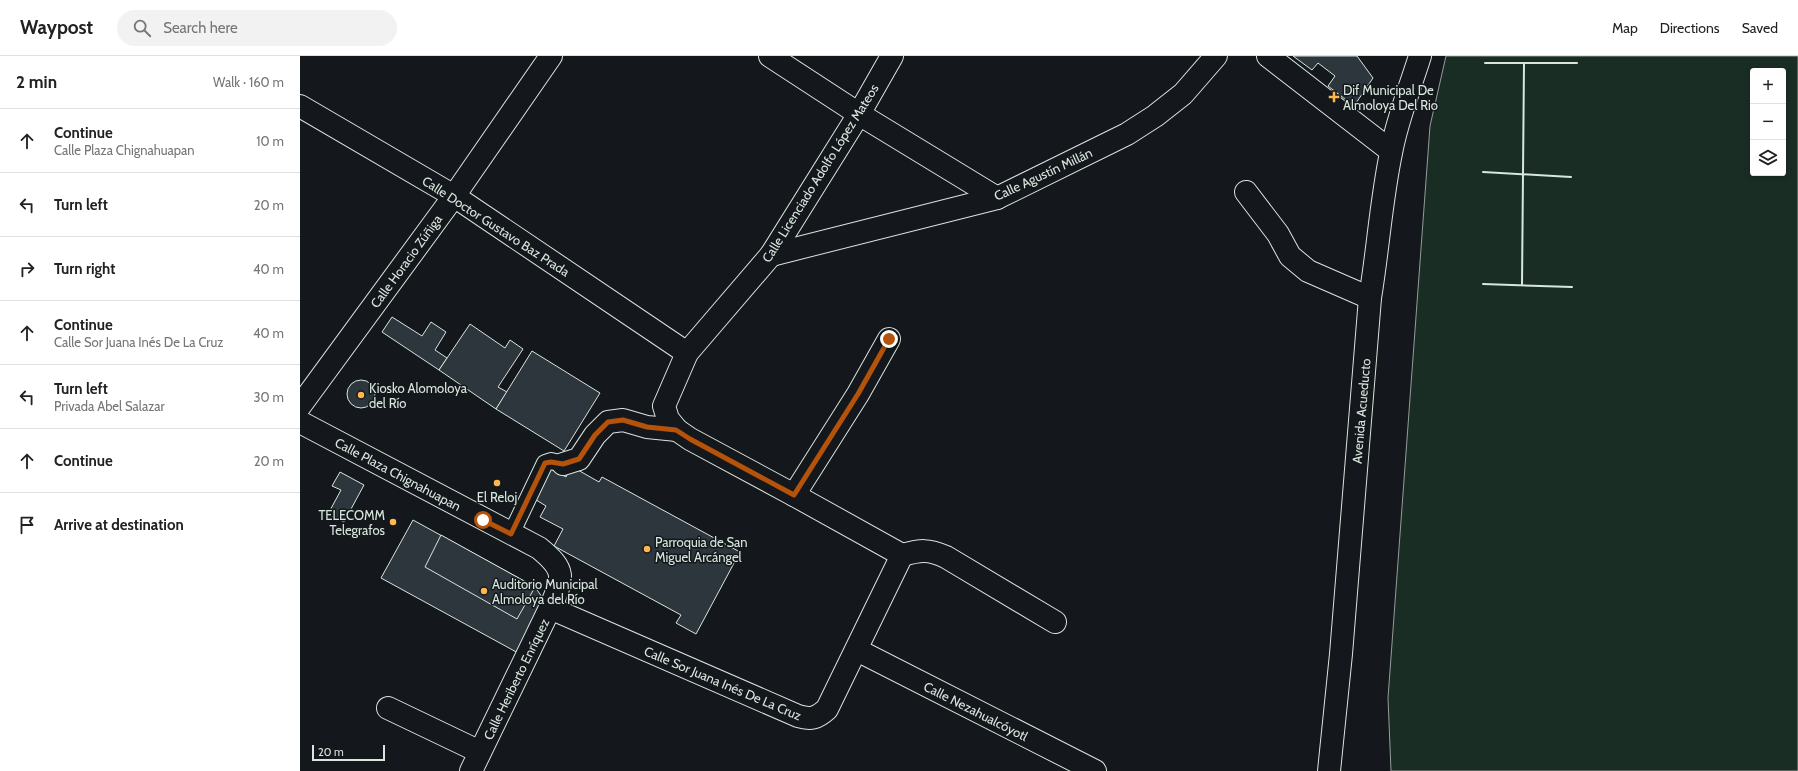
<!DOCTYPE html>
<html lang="en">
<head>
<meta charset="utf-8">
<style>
	:root { --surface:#fff; --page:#f2f2f2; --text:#222; --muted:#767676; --line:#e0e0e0 }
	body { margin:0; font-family:Cabin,sans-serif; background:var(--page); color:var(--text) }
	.controls { position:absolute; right:12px; top:12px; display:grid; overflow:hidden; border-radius:4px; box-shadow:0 2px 6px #0003 }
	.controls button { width:36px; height:36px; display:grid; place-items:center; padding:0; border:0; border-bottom:1px solid var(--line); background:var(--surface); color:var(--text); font:20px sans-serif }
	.scale { position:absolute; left:12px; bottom:10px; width:73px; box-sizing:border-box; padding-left:4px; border:2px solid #d8e6dc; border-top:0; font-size:11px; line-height:14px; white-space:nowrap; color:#d8e6dc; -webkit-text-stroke:3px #14181c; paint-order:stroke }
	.stop { position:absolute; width:12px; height:12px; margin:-9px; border:3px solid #b45309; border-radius:50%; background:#fff }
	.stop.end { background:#b45309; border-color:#fff; box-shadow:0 1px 4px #0008 }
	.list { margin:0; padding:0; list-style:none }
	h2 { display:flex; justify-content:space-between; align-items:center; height:52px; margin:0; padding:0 16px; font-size:17px }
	h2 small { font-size:13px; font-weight:400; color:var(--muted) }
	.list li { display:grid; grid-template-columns:26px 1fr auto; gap:12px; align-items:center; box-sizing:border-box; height:64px; padding:0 16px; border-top:1px solid var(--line) }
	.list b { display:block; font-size:15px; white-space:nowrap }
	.list p { margin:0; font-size:13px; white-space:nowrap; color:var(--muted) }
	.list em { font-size:13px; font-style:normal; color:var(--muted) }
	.icon { flex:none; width:22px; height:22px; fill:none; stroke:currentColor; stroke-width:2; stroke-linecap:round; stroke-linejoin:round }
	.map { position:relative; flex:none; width:1498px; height:715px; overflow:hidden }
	header { display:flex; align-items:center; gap:24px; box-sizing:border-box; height:56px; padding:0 20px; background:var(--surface); border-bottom:1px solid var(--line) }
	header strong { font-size:19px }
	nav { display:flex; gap:22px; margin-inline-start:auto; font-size:14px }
	.search { width:280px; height:36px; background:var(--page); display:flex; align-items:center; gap:10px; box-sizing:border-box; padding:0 14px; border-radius:22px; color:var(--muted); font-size:15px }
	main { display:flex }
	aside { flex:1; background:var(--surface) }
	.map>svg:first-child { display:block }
</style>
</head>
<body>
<header>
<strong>Waypost</strong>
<div class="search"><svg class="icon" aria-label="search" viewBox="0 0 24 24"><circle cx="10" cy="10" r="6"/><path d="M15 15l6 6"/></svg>Search here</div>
<nav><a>Map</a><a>Directions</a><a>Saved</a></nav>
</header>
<main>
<aside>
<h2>2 min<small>Walk · 160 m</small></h2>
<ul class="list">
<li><svg class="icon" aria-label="ahead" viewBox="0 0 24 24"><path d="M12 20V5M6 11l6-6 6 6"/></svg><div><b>Continue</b><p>Calle Plaza Chignahuapan</p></div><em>10 m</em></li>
<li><svg class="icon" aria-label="left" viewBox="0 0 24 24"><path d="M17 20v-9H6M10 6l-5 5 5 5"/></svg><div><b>Turn left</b></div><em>20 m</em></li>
<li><svg class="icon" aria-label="right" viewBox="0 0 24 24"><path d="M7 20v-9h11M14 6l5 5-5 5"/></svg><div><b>Turn right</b></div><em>40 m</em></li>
<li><svg class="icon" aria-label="ahead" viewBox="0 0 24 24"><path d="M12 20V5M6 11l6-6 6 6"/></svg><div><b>Continue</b><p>Calle Sor Juana Inés De La Cruz</p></div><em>40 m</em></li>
<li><svg class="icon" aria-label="left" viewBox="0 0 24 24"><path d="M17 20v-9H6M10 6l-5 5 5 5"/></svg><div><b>Turn left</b><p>Privada Abel Salazar</p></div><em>30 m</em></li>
<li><svg class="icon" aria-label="ahead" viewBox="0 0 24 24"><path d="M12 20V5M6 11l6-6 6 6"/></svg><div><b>Continue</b></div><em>20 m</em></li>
<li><svg class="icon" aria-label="arrive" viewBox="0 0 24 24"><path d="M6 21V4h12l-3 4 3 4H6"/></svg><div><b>Arrive at destination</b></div></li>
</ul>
</aside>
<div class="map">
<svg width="1498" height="715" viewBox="0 0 1498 715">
	<rect width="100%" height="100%" fill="#14181c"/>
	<path fill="#1a2d24" stroke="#939e99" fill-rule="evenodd" d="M1146,0H1498V715H1091L1088,642L1130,70ZM1453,15H1483V117H1453Z"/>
	<g fill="#2c363c" stroke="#d8e6dc">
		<path d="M993,0H1057L1073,22L1054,50L1028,30L1035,20L1018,7L1012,14Z"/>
		<path d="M92,261L122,280L131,266L146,276L135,294L147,302L139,314L82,276Z"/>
		<path d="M170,268L205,292L210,284L223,293L198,331L207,336L196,353L139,314Z"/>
		<path d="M232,295L300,337L264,395L196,353Z"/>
		<circle cx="61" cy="338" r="14"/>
		<path d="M271,410L299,426L302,421L440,496L396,578L376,567L381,559L254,490L263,473L240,461L246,450L233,442L249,412L266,421Z"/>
		<path d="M40,416L64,429L44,466L28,458L41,434L32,430Z"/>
		<path d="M113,464L235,531L247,548L220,598L81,522Z"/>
		<path d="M141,479L235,531L217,563L125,511Z"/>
	</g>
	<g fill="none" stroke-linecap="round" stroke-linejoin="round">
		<g stroke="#d8e6dc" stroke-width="18">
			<path id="pedestrian" d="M211,478L245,407L251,405L263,408"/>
		</g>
		<g stroke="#d8e6dc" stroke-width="24">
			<g id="minor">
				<path d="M470,0L559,58L697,142"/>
				<path d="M592,0L559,58L471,199L387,297L364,350L368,363L377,374L390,383L494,439L602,499"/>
				<path d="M968,0L1091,95"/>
				<path d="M0,50L154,140L387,297"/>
				<path d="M946,136L978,178L990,200L1008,215L1070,242"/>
				<path d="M471,199L697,142L827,78L855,60L883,38L916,0"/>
				<path d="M0,350L154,140L251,0"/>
				<path d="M0,366L239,492C266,514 264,521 250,552L171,715"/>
				<path d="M263,408L279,403L295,379L308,366L323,364L347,371L377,374"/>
				<path d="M494,439L558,338L589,283"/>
				<path d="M602,499C621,494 628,493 646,501L755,566"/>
				<path d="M250,552L498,660C511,664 517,662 527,653L602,499"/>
				<path d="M557,594L795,715"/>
				<path d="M88,652L180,696"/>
			</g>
		</g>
		<g stroke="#d8e6dc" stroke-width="24">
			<path id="secondary" d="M1029,715L1041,598L1070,242C1078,194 1081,145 1091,97C1097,64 1110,32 1120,0"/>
		</g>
		<use href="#pedestrian" stroke="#14181c" stroke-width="16"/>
		<use href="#minor" stroke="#14181c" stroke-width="22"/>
		<use href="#secondary" stroke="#14181c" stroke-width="22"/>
		<g stroke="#d8e6dc" stroke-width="2">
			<path d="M1185,7H1277"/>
			<path d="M1183,116L1271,121"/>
			<path d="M1183,228L1272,231"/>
			<path d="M1222,229L1224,7"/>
		</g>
	</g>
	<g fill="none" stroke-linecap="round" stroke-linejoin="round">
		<path stroke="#b45309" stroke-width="5" d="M183,464L211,478L245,407L251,406L263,408L279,403L295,379L308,366L323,364L347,371L376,374L390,383L494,439L558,338L589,283"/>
	</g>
	<g fill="#ffb74d" stroke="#14181c" stroke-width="1.5">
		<path d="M1032 35h4v4h4v4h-4v4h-4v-4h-4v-4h4z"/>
		<circle cx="61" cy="339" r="4"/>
		<circle cx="197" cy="427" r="4"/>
		<circle cx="93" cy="466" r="4"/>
		<circle cx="347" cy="493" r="4"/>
		<circle cx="184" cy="535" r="4"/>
	</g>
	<g text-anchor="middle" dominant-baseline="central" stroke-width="3" stroke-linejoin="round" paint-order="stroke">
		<g font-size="13" fill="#d8e6dc" stroke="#14181c" text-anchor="start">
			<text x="1043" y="34">Dif Municipal De<tspan x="1043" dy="15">Almoloya Del Rio</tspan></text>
			<text x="69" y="332">Kiosko Alomoloya<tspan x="69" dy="15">del Río</tspan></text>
			<text x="197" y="441" text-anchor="middle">El Reloj</text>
			<text x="85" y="459" text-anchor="end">TELECOMM<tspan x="85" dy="15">Telegrafos</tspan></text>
			<text x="355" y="486">Parroquia de San<tspan x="355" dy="15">Miguel Arcángel</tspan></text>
			<text x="192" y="528">Auditorio Municipal<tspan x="192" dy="15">Almoloya del Río</tspan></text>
		</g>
		<g font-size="13" fill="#d8e6dc" stroke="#14181c">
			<text transform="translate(520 117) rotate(-58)">Calle Licenciado Adolfo López Mateos</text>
			<text transform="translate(743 118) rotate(-25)">Calle Agustín Millán</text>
			<text transform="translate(196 170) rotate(33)">Calle Doctor Gustavo Baz Prada</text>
			<text transform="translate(106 205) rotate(-54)">Calle Horacio Zúñiga</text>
			<text transform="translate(1061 355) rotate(-85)">Avenida Acueducto</text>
			<text transform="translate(98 418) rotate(28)">Calle Plaza Chignahuapan</text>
			<text transform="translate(216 623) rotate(-64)">Calle Heriberto Enríquez</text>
			<text transform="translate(423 627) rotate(23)">Calle Sor Juana Inés De La Cruz</text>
			<text transform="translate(676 655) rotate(27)">Calle Nezahualcóyotl</text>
		</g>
	</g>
</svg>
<div class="controls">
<button>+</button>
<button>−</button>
<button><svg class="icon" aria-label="layers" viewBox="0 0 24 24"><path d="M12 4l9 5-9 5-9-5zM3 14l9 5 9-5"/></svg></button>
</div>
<div class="scale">20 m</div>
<div class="stop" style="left:183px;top:464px"></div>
<div class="stop end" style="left:589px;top:283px"></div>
</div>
</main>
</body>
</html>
